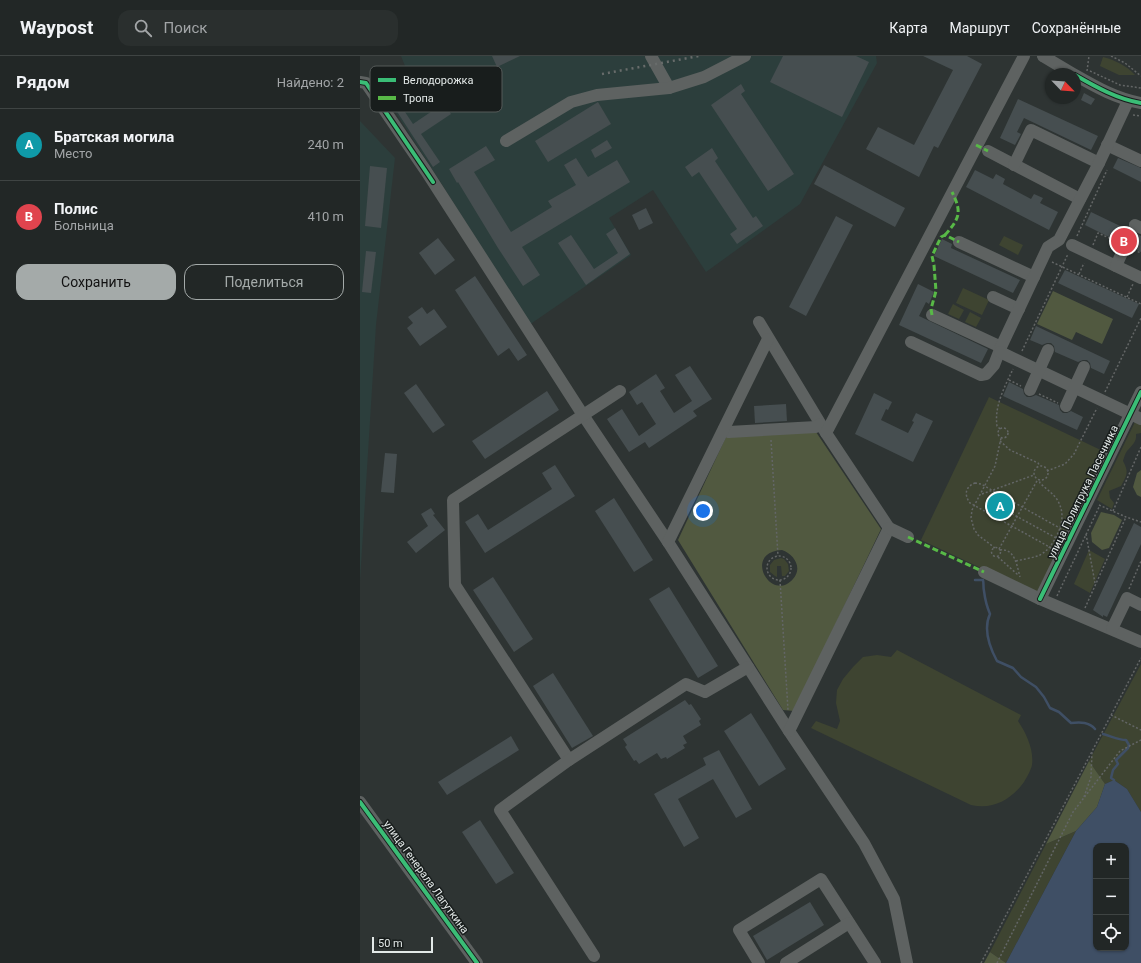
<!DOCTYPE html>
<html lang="ru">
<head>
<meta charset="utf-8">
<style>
	:root { --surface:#222726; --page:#2a2f2e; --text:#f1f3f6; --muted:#a2a5a7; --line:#3f4443; --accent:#a4aaa9 }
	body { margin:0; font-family:Roboto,sans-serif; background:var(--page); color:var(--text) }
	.controls { position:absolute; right:12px; bottom:12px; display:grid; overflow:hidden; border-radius:8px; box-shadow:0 1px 3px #0004 }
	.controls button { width:36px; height:36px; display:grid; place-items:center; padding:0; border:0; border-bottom:1px solid var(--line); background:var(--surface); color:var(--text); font:20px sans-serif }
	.compass { position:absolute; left:685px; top:12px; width:36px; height:36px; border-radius:50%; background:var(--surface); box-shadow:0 1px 3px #0004; rotate:115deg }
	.scale { position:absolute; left:12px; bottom:10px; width:61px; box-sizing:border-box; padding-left:4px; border:2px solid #e3e9e8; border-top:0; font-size:11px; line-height:14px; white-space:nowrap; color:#e3e9e8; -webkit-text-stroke:3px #181d1c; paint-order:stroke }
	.you { position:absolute; left:343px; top:455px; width:14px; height:14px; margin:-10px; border:3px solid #fff; border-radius:50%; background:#1a73e8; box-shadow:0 0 0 6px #1a73e833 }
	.badge { display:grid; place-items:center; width:26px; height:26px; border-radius:50%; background:var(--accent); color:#fff; font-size:13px; font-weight:700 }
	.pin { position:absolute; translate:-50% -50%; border:2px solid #fff; box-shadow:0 1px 4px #0006 }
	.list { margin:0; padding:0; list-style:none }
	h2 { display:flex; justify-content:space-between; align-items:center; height:52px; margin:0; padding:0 16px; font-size:17px }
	h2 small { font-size:13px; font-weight:400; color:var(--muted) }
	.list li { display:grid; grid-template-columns:26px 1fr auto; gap:12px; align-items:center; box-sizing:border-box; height:72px; padding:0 16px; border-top:1px solid var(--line) }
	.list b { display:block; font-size:15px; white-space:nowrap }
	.list p { margin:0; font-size:13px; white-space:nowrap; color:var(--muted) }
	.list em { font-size:13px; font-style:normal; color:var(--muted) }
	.actions { display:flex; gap:8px; padding:12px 16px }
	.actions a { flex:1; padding:9px 0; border:1px solid var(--accent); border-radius:12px; text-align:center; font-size:14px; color:var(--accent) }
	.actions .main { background:var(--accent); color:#111 }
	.icon { flex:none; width:22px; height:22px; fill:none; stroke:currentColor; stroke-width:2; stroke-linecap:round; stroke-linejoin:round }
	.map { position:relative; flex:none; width:781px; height:907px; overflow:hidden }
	header { display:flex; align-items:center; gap:24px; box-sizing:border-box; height:56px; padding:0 20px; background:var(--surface); border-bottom:1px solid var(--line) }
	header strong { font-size:19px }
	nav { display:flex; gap:22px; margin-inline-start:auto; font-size:14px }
	.search { width:280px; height:36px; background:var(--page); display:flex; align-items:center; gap:10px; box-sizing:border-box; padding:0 14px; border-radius:12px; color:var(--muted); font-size:15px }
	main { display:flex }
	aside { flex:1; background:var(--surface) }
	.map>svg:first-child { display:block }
</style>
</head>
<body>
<header>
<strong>Waypost</strong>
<div class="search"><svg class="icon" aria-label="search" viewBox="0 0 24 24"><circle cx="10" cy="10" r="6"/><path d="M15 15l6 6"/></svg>Поиск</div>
<nav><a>Карта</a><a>Маршрут</a><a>Сохранённые</a></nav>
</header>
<main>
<aside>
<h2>Рядом<small>Найдено: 2</small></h2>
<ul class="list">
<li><span class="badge" style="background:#0f9aa8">A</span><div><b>Братская могила</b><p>Место</p></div><em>240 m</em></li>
<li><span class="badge" style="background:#e0444e">B</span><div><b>Полис</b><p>Больница</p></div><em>410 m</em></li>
</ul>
<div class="actions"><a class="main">Сохранить</a><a>Поделиться</a></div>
</aside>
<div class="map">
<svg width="781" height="907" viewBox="0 0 781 907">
	<rect width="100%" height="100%" fill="#2e3433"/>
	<g fill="#2c3e3c">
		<path d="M41,0H516L517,7L440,148L346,216L293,134L249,162L271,199L169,269L83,130L34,54L42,49L31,29L49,20Z"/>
		<path d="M0,65L35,102L16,269L0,525Z"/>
	</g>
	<g fill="#3e4431">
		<path d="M743,1C755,4 767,10 775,19H759L740,10Z"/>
		<path d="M644,180L663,189L658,199L639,189Z"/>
		<path d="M603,232L629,244L622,259L596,247Z"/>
		<path d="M593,248L604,254L599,263L588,258Z"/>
		<path d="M610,256L621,262L616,271L605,266Z"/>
		<path d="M629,341L745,396L677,538L561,484Z"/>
		<path d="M775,366L781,369V377L776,378C777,386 772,389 767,395C765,398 764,401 763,405C769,416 767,419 761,430L749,435L750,442L754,447L752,453L737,444Z"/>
		<path d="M729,494L745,503L730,537L714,528Z"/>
		<path d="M421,502L424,503L428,508L429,515L425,520H422L421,510H417V521L415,520L410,516V509L414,504Z"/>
		<path d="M537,594L661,659L658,665C666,677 674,693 672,709C671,714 667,721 664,726C651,744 633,754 611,749L451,672L456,665L477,673L480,665L476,647L477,634L483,623L493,611L503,601L517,599L531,601Z"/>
		<path d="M781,608V756L767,733L754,724L745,728L729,705Z"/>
		<path d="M716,775L646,907L630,896L686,788Z"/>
	</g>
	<g fill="#515940" fill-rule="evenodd">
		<path d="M693,235L753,263L742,288L716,276L712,284L677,268Z"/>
		<path d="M456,376L521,473L434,655L423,654L318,484L366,381ZM422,494C434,498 443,512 433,523C411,548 382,496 422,494Z"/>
		<path d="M781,414V441L777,439L773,431L777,417Z"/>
		<path d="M741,456L754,459L762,464L749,492L742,494L732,486L731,477Z"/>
		<path d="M729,705L745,728L737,751L716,775L686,788Z"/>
		<path d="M630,896L646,907H624Z"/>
	</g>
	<path fill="#3f4f65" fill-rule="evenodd" d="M754,724L767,733L781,756V907H646L716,775L737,751L745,728ZM736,790H766V892H736Z"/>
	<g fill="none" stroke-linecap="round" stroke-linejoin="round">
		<g stroke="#3f4f65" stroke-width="2.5">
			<path d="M615,524H623C624,528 623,531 624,535C625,543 627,551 630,558C623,573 630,592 637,605L653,612L661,621L676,631L684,641L690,652L699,656L711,667C721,666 729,666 735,673"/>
			<path d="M743,678C751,680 758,684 766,684L769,689L768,692L756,704L758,708L753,714L751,722L754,724"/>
		</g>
	</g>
	<g fill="#464e50">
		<path d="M132,0H160L137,11Z"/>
		<path d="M423,0H496L509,6L482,61L410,26Z"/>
		<path d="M563,0H607L622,8L578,92L574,90L559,121L506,93L518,71L554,89L593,14Z"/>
		<path d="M381,28L385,35L381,38L434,118L408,135L351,49Z"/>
		<path d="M724,37L735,43L731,49L721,44Z"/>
		<path d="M658,43L738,80L731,94L664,62L657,76L661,78L655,89L640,82Z"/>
		<path d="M238,46L251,68L188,106L175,85Z"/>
		<path d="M84,47L91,58L61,78L80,106L73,111L36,54L41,50L53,68Z"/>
		<path d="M247,84L252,92L235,102L231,94Z"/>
		<path d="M126,90L135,104L114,116L151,176L192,151L188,145L216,129L204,109L216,102L228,121L257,104L270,126L162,191L180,219L163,230L138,192L98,126L97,127L89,113Z"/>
		<path d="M352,92L358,102L355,105L393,162L396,160L403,170L377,188L370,178L377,173L339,116L332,121L325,111Z"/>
		<path d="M758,102L781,112V126L753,112Z"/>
		<path d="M464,109L545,152L535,171L454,128Z"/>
		<path d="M10,110L27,112L21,172L5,170Z"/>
		<path d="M615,114L633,123L636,118L645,123L643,128L671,143L674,138L683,142L680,147L698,156L689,174L606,131Z"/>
		<path d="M286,152L293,167L279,174L272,159Z"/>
		<path d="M731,156L781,180V196L772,192L771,186L768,183H764L759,186L725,169Z"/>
		<path d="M476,160L493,169L446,260L429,251Z"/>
		<path d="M255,172L270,198L226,229L198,187L211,179L234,213L258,197L246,178Z"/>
		<path d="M78,182L95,204L75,219L59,197Z"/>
		<path d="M582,183L592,188L591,192L660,224L653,237L574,200Z"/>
		<path d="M6,195L16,196L11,237L2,236Z"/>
		<path d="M705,214L779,248L772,262L698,227Z"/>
		<path d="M115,220L167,299L158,305L149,292L138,300L95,234Z"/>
		<path d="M558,228L574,236L569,248L566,246L559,260L628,293L621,307L539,269Z"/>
		<path d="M62,251L67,258L74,253L87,271L60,290L47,272L53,267L48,261Z"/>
		<path d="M676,270L750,305L744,318L731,312L730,307L727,304H723L718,306L695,296L694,290L691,287H687L682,289L670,284Z"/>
		<path d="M330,310L352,343L333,355L337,360L289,392L285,386L269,396L247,363L262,353L279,380L296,368L282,346L277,349L269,336L296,318L305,332L300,335L314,357L332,345L315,319Z"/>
		<path d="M649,326L663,333L664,338L667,341H671L676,339L699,349L700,354L703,357H707L711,355L723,361L717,374L643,340Z"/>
		<path d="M56,328L85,369L73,377L44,337Z"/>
		<path d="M187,335L199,354L125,403L112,385Z"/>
		<path d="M514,337L532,346L528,354L526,353L521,364L548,377L554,366L552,365L556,357L573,365L553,406L495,378Z"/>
		<path d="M426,348L427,365L395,367L394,350Z"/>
		<path d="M25,397L37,398L34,437L21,436Z"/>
		<path d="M195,409L215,440L125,497L105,466L118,458L128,474L192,433L182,417Z"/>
		<path d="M254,442L293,504L274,516L235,455Z"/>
		<path d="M71,452L75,458L73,459L85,474L56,497L47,486L68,470L61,458Z"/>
		<path d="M774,467L781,471V488L747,561L743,559V561L733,554Z"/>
		<path d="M133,521L173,583L154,596L113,534Z"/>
		<path d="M309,531L358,610L338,622L289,543Z"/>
		<path d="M193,617L233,680L212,692L173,630Z"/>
		<path d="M325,644L329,649L331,648L341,663L339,665L341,669L323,680L327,687L323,689L325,692L307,703L306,701L301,703L297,697L279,708L276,704L274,705L265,691L267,689L263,683Z"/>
		<path d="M391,657L426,713L399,730L364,675Z"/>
		<path d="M151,680L159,694L87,739L78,726Z"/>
		<path d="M359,694L392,753L376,762L353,723L318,743L339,782L324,791L294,738L346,709L343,702Z"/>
		<path d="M120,764L154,817L136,828L102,776Z"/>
		<path d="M450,846L464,869L407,904L393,880Z"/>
	</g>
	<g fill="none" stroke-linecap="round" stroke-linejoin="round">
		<g stroke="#636666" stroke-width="1.5" stroke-dasharray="2 2" stroke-linecap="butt">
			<path d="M751,0L765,7L781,20"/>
			<path d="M727,15L729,0"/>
			<path d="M730,15L760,29L781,32"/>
			<path d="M773,59L781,60"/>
			<path d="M717,180L747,114"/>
			<path d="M733,189L738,177L756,185"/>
			<path d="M774,194L781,197"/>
			<path d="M692,206L781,248"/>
			<path d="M719,218L724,207"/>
			<path d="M767,241L773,228"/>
			<path d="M662,295L708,198"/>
			<path d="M649,324L661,330"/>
			<path d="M745,336L781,262"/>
			<path d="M679,338L698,347"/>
			<circle cx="643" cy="377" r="5"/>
			<path d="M640,373L637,370C634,350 645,330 653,313"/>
			<path d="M411,384L418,500"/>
			<path d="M640,385L650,394L678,407L680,410"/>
			<circle cx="681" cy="417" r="7"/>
			<path d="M687,415L705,408L714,398L737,352"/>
			<path d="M615,427L621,428L705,475L695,494L610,447C604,439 605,431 615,427Z"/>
			<path d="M622,438L674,419"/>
			<path d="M739,449L766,461L781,466"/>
			<path d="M645,454L698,483"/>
			<path d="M753,455L781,391"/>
			<path d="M627,456L638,437"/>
			<path d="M726,478L735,527"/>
			<circle cx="636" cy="496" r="4.5"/>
			<path d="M635,492L618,479L614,473L611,462L612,454L635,410L641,382"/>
			<path d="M639,493L678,423"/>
			<path d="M640,494C655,492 657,510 660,521"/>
			<circle cx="419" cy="512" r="12"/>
			<path d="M638,501L657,518H659"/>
			<path d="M656,505C664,503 673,502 680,499C687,495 691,490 695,483C702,470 705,458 698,445C694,438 686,433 680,427L679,424"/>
			<path d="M420,524L428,654"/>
			<path d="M769,533L781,505"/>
			<path d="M697,540L740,449"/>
			<path d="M725,552L766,461"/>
			<path d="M751,659L781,674"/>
			<path d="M724,741L731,721L732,696"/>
			<path d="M621,907L781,602"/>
			<path d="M637,907L713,756L760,695L781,684"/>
		</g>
		<g stroke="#5e6261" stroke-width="12">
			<path d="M291,0L309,32"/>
			<path d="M683,0L713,18"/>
			<path d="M715,19C736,31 757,43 781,47"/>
			<path d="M0,26L6,27L66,115L223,359L308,486L429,675L504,787L534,843L547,907"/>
			<path d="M146,85L211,46L237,39L309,32L344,21L385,0"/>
			<path d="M747,89L781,105"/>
			<path d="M628,95L720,143"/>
			<path d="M654,109L671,74L739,107"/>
			<path d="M775,169L781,172"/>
			<path d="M599,186L674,221"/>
			<path d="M712,189L781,222"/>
			<path d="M756,210L765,190"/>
			<path d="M633,241L659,253"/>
			<path d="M572,259L641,291"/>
			<path d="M399,266L466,377L529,472L429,675"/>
			<path d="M551,286L621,319L626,318L634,309L641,291L688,191L699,184L739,107L768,45"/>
			<path d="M640,296L781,363"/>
			<path d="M670,334L688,294"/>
			<path d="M706,350L724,311"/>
			<path d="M364,373L369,376L456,371L460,368"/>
			<path d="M466,377L664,0"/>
			<path d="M529,472L548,481"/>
			<path d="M308,486L408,283"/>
			<path d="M624,516L680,543L781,586"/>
			<path d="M680,543L781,336"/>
			<path d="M752,573L767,542L781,549"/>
			<path d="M209,704L95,529L93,444L260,335"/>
			<path d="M0,746L117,907"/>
			<path d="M234,900L140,754L209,704L326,628L345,636L388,611"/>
			<path d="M399,907L379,874L461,823L515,907"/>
			<path d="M426,907L489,867"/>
		</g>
		<path stroke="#686c6b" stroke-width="2.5" stroke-dasharray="2 4" stroke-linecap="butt" d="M242,18L339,0"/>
		<g stroke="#58b947" stroke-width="3" stroke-dasharray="6 3" stroke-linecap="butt">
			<path d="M616,89L628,95"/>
			<path d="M585,179C600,162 602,156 592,136"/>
			<path d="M572,259L571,253L576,235L574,209L572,200L581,181L585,179L599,186"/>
			<path d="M548,481L624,516"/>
		</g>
		<g stroke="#181d1c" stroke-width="6">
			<g id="cycleway">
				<path d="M715,19C736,31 757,43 781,47"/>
				<path d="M0,26L6,27L73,126"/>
				<path d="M680,543L781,336"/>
				<path d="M0,746L117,907"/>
			</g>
		</g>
		<use href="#cycleway" stroke="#3abd76" stroke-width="4"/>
	</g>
	<g text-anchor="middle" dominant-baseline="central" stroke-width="3" stroke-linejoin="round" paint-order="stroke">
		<g font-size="11" fill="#e3e9e8" stroke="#181d1c">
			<text transform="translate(723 436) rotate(-64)">улица Политрука Пасечника</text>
			<text transform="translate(66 821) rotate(54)">улица Генерала Лагуткина</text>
		</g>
	</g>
	<rect x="10" y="10" width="132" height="46" rx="6" fill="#181d1c" stroke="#555a59" stroke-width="1"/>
	<rect x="18" y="22" width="18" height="4" fill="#3abd76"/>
	<rect x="18" y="40" width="18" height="4" fill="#58b947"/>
	<g font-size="11" fill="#e3e9e8">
		<text x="43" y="28">Велодорожка</text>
		<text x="43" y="46">Тропа</text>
	</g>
</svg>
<div class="controls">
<button>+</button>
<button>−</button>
<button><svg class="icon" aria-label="locate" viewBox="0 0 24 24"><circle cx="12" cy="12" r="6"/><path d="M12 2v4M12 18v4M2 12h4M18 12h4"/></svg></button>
</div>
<svg class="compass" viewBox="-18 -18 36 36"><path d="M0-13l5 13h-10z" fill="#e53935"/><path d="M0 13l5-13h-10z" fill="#a2a5a7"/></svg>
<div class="scale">50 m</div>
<div class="you"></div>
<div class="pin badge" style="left:640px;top:450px;background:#0f9aa8">A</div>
<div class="pin badge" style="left:764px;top:185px;background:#e0444e">B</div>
</div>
</main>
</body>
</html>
